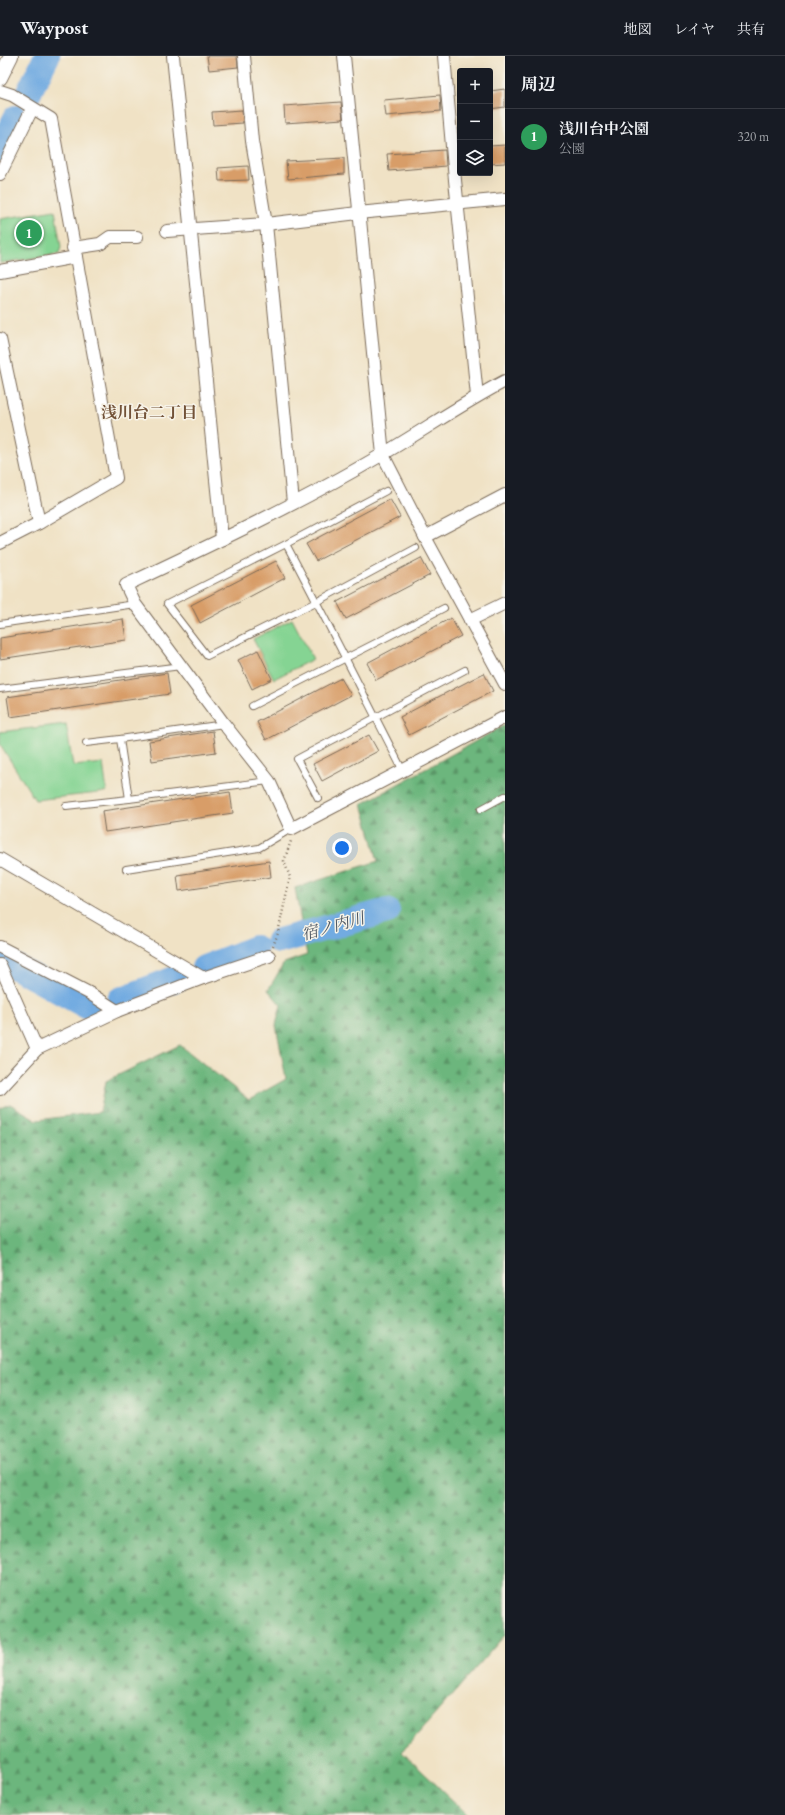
<!DOCTYPE html>
<html lang="ja">
<head>
<meta charset="utf-8">
<style>
	:root { --surface:#171b24; --page:#20242c; --text:#f1f3f6; --muted:#9ea1a6; --line:#363941; --accent:#ea580c }
	body { margin:0; font-family:"EB Garamond","Noto Serif JP",serif; background:var(--page); color:var(--text) }
	.controls { position:absolute; right:12px; top:12px; display:grid; overflow:hidden; border-radius:4px; box-shadow:0 4px 16px #0002 }
	.controls button { width:36px; height:36px; display:grid; place-items:center; padding:0; border:0; border-bottom:1px solid var(--line); background:var(--surface); color:var(--text); font:20px sans-serif }
	.you { position:absolute; left:342px; top:792px; width:14px; height:14px; margin:-10px; border:3px solid #fff; border-radius:50%; background:#1a73e8; box-shadow:0 0 0 6px #1a73e833 }
	.badge { display:grid; place-items:center; width:26px; height:26px; border-radius:50%; background:var(--accent); color:#fff; font-size:13px; font-weight:700 }
	.pin { position:absolute; translate:-50% -50%; border:2px solid #fff; box-shadow:0 1px 4px #0006 }
	.list { margin:0; padding:0; list-style:none }
	h2 { display:flex; justify-content:space-between; align-items:center; height:52px; margin:0; padding:0 16px; font-size:17px }
	h2 small { font-size:13px; font-weight:400; color:var(--muted) }
	.list li { display:grid; grid-template-columns:26px 1fr auto; gap:12px; align-items:center; box-sizing:border-box; height:56px; padding:0 16px; border-top:1px solid var(--line) }
	.list b { display:block; font-size:15px; white-space:nowrap }
	.list p { margin:0; font-size:13px; white-space:nowrap; color:var(--muted) }
	.list em { font-size:13px; font-style:normal; color:var(--muted) }
	.icon { flex:none; width:22px; height:22px; fill:none; stroke:currentColor; stroke-width:2; stroke-linecap:round; stroke-linejoin:round }
	.map { position:relative; flex:none; width:505px; height:1759px; overflow:hidden }
	header { display:flex; align-items:center; gap:24px; box-sizing:border-box; height:56px; padding:0 20px; background:var(--surface); border-bottom:1px solid var(--line) }
	header strong { font-size:19px }
	nav { display:flex; gap:22px; margin-inline-start:auto; font-size:14px }
	main { display:flex }
	aside { flex:1; background:var(--surface) }
	.map>svg:first-child { display:block }
</style>
</head>
<body>
<header>
<strong>Waypost</strong>
<nav><a>地図</a><a>レイヤ</a><a>共有</a></nav>
</header>
<main>
<div class="map">
<svg width="505" height="1759" viewBox="0 0 505 1759">
	<defs>
		<pattern id="forest-firs" width="22" height="20" patternUnits="userSpaceOnUse"><rect width="22" height="20" fill="#6cb67d"/><path d="M5 1l3.5 6h-7zM16 11l3.5 6h-7z" fill="#5a9466"/></pattern>
	</defs>
	<rect width="100%" height="100%" fill="#f7f3e8"/>
	<filter id="ink" filterUnits="userSpaceOnUse"><feTurbulence type="fractalNoise" baseFrequency=".025" numOctaves="2"/><feDisplacementMap in="SourceGraphic" scale="8" xChannelSelector="R" yChannelSelector="G"/><feConvolveMatrix kernelMatrix="1 2 1 2 8 2 1 2 1" color-interpolation-filters="sRGB"/></filter>
	<filter id="wash" filterUnits="userSpaceOnUse"><feTurbulence type="fractalNoise" baseFrequency=".012" numOctaves="4" result="noise"/><feDisplacementMap in="SourceGraphic" scale="16" xChannelSelector="R" yChannelSelector="G"/><feGaussianBlur stdDeviation="0.9" result="paint"/><feColorMatrix in="noise" values="0 0 0 0 0 0 0 0 0 0 0 0 0 0 0 0 0 1.4 0 .05"/><feComposite in="paint" operator="in"/></filter>
	<g filter="url(#wash)">
		<rect width="100%" height="100%" fill="#f0e2c5"/>
		<path fill="url(#forest-firs)" stroke="#54704e" d="M505,669V1579L402,1696L468,1759H0V1052L10,1048L37,1064L100,1056L106,1025L180,989L249,1044L286,1023L276,969L281,949L268,934L284,907L307,899L295,832L378,805L362,748Z"/>
		<g fill="#85d493" stroke="#607f58">
			<path d="M55,154L61,191L59,198L0,207V163Z"/>
			<path d="M292,563L313,603L274,623L253,583Z"/>
			<path d="M66,668L73,710L103,707L107,736L35,744L0,688V676Z"/>
		</g>
		<g fill="none" stroke-linecap="round" stroke-linejoin="round">
			<g stroke="#72abe1" stroke-width="26">
				<path d="M28,38L47,0"/>
				<path d="M0,93L16,62"/>
				<path d="M279,885L387,855"/>
				<path d="M10,908L94,954"/>
				<path d="M204,912L255,892"/>
				<path d="M120,944L180,921"/>
			</g>
		</g>
		<g id="blocks">
			<g fill="#d89d68">
				<path d="M207,0H237L238,11L209,14Z"/>
				<path d="M505,33V51L490,53V35Z"/>
				<path d="M440,39L441,55L386,60L384,44Z"/>
				<path d="M341,46L343,63L285,67L284,50Z"/>
				<path d="M242,54L243,67L213,69L212,56Z"/>
				<path d="M505,89V107L490,108V90Z"/>
				<path d="M445,94L446,110L389,115L387,98Z"/>
				<path d="M344,102V118L288,123L286,105Z"/>
				<path d="M248,110L249,124L219,125L218,112Z"/>
				<path d="M390,443L400,461L316,505L306,488Z"/>
				<path d="M421,502L430,519L346,563L337,546Z"/>
				<path d="M276,505L285,522L200,567L191,549Z"/>
				<path d="M451,562L461,580L376,624L367,607Z"/>
				<path d="M123,563L126,584L0,603V582Z"/>
				<path d="M258,594L272,623L252,633L238,604Z"/>
				<path d="M167,617L170,638L10,661L7,641Z"/>
				<path d="M484,617L493,635L409,679L400,661Z"/>
				<path d="M341,622L351,639L266,684L257,666Z"/>
				<path d="M213,675L216,696L152,705L149,685Z"/>
				<path d="M369,679L378,695L322,725L313,708Z"/>
				<path d="M230,736L233,757L105,776L102,755Z"/>
				<path d="M269,805L271,821L179,835L177,819Z"/>
			</g>
		</g>
	</g>
	<g filter="url(#ink)">
		<use href="#blocks" fill-opacity="0" stroke="#7a6a58" stroke-width="1"/>
		<g fill="none" stroke-linecap="round" stroke-linejoin="round">
			<g stroke="#7a6a58" stroke-width="8">
				<g id="service">
					<path d="M286,488L386,435"/>
					<path d="M0,568L135,548"/>
					<path d="M0,633L181,610"/>
					<path d="M252,650L444,552"/>
					<path d="M224,668L120,683L129,743L269,725"/>
					<path d="M86,687L120,683"/>
					<path d="M403,715C364,639 326,563 286,488L167,548L207,600L316,546L416,492"/>
					<path d="M318,742L297,703L465,614"/>
					<path d="M66,750L129,743"/>
					<path d="M481,753L505,740"/>
					<path d="M126,813L259,792L291,773"/>
				</g>
			</g>
			<g stroke="#7a6a58" stroke-width="14">
				<g id="minor">
					<path d="M173,0L222,483"/>
					<path d="M244,0L252,85L266,168L293,447"/>
					<path d="M344,0L383,399L425,481L505,628"/>
					<path d="M444,0L455,124L477,340"/>
					<path d="M0,35L12,39L51,63L116,422L39,467L0,487"/>
					<path d="M0,118L32,53"/>
					<path d="M167,175L266,168L358,157L505,143"/>
					<path d="M73,192L100,188L110,181H137"/>
					<path d="M0,215L76,201"/>
					<path d="M0,283L39,467"/>
					<path d="M505,325C463,347 424,374 383,398C300,447 213,488 126,529L135,548L224,668L269,725L291,773L505,661"/>
					<path d="M425,481L505,439"/>
					<path d="M470,564L505,547"/>
					<path d="M0,803L203,922"/>
					<path d="M0,891L89,937L117,955"/>
					<path d="M0,909L37,993"/>
					<path d="M0,1033L37,993L117,955L203,922L269,900"/>
				</g>
			</g>
			<g stroke="#7a6a58" stroke-width="16">
				<path id="tertiary" d="M0,22L11,0"/>
			</g>
			<path stroke="#7a6a58" stroke-width="2.5" stroke-dasharray="1 3" stroke-linecap="butt" d="M273,890L278,877L290,821L284,805L291,785"/>
			<use href="#service" stroke="#fff" stroke-width="6"/>
			<use href="#minor" stroke="#fff" stroke-width="12"/>
			<use href="#tertiary" stroke="#fff" stroke-width="14"/>
		</g>
	</g>
	<g text-anchor="middle" dominant-baseline="central" stroke-width="3" stroke-linejoin="round" paint-order="stroke">
		<g font-size="16" font-weight="bold" fill="#725238" stroke="#f7f3e8">
			<text x="149" y="356">浅川台二丁目</text>
		</g>
		<g font-size="16" font-style="italic" fill="#4e5762" stroke="#f7f3e8">
			<text transform="translate(333 870) rotate(-16)">宿ノ内川</text>
		</g>
	</g>
</svg>
<div class="controls">
<button>+</button>
<button>−</button>
<button><svg class="icon" aria-label="layers" viewBox="0 0 24 24"><path d="M12 4l9 5-9 5-9-5zM3 14l9 5 9-5"/></svg></button>
</div>
<div class="you"></div>
<div class="pin badge" style="left:29px;top:177px;background:#2e9e5b">1</div>
</div>
<aside>
<h2>周辺<small></small></h2>
<ul class="list">
<li><span class="badge" style="background:#2e9e5b">1</span><div><b>浅川台中公園</b><p>公園</p></div><em>320 m</em></li>
</ul>
</aside>
</main>
</body>
</html>
